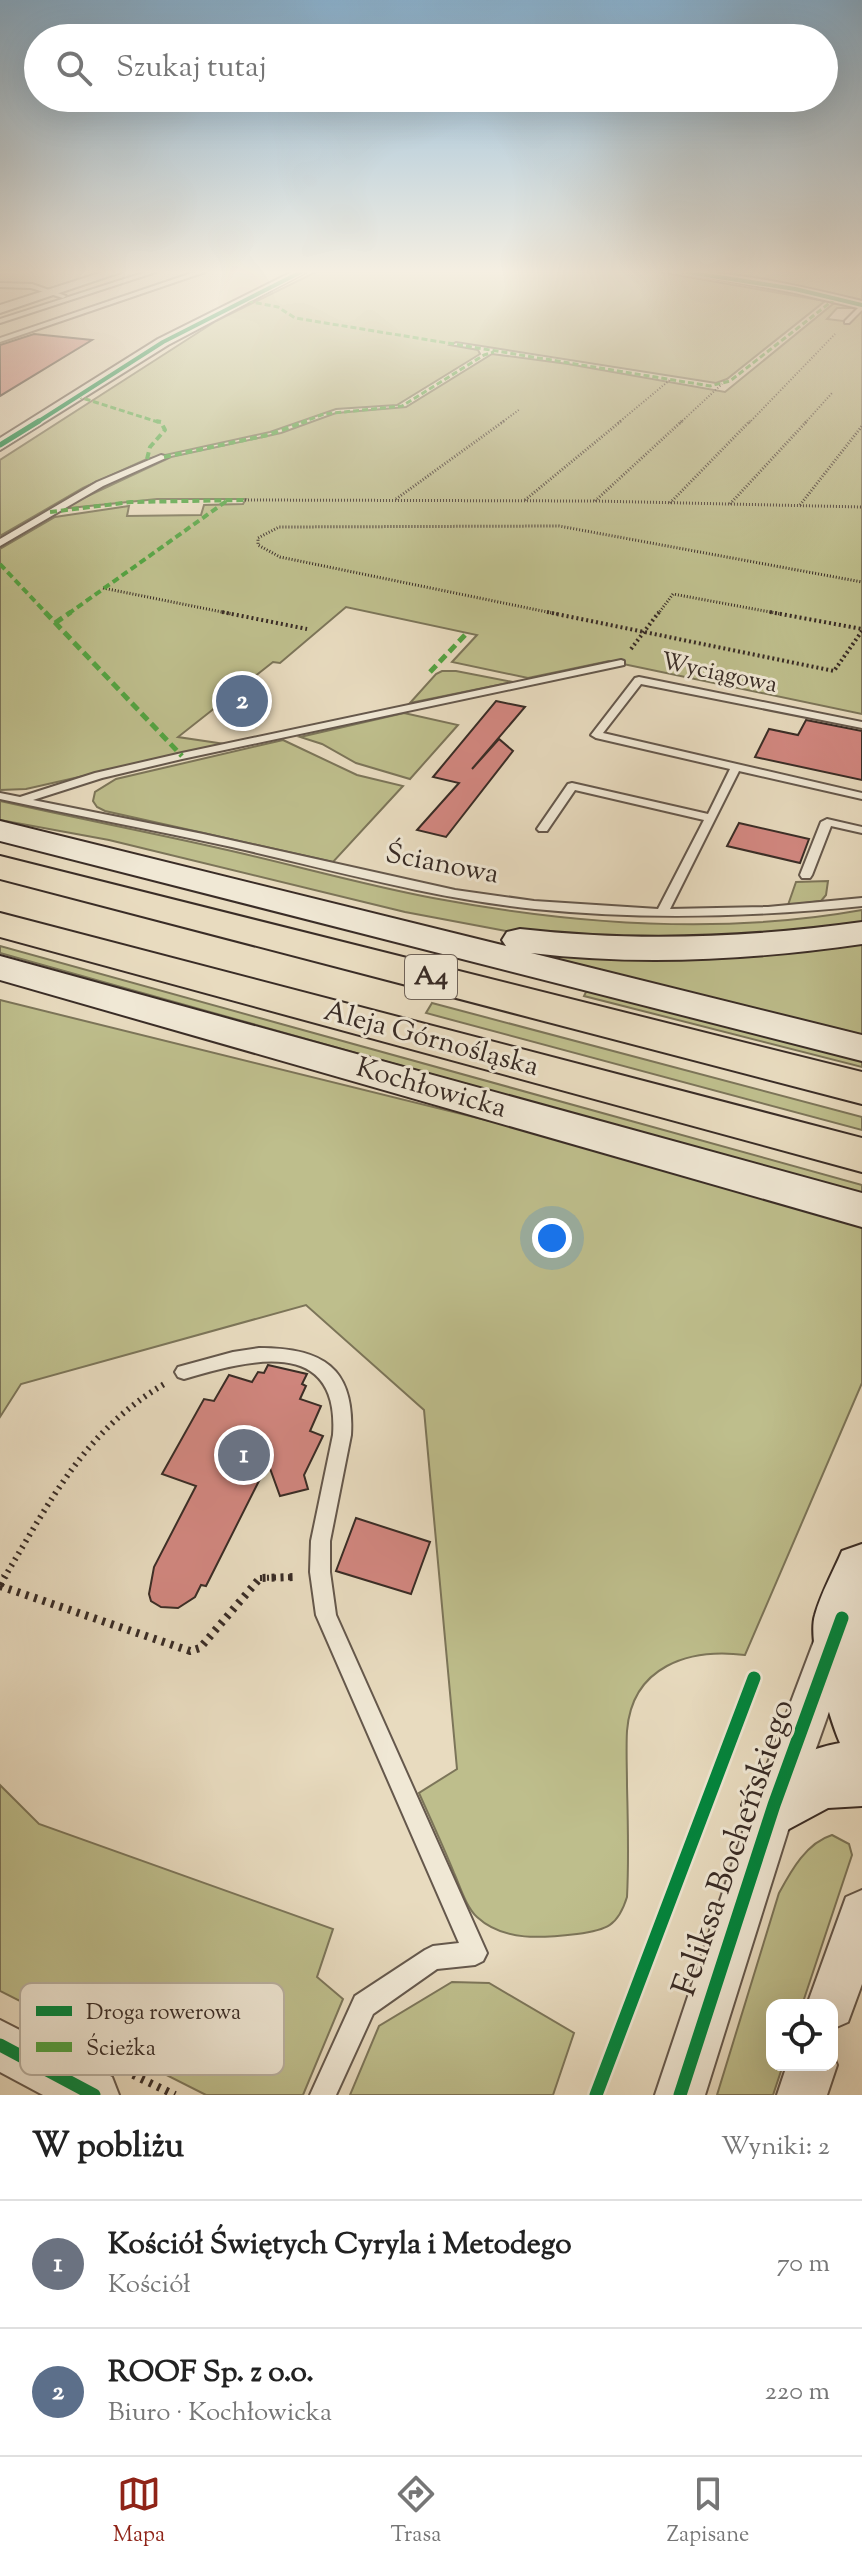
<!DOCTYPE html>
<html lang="pl">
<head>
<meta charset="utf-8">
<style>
	:root { --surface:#fff; --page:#f2f2f2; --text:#222; --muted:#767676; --line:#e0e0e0; --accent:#8f2418 }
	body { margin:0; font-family:"Sorts Mill Goudy",serif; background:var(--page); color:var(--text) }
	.controls { position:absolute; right:24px; bottom:24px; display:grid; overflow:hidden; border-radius:16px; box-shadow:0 8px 32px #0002 }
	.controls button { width:72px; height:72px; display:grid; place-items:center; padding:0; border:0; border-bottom:2px solid var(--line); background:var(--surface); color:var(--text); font:40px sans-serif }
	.you { position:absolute; left:552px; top:1238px; width:28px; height:28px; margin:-20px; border:6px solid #fff; border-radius:50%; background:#1a73e8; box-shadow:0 0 0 12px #1a73e833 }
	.badge { display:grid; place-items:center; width:52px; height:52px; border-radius:50%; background:var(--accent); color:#fff; font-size:26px; font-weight:700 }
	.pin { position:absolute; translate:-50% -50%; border:4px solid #fff; box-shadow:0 2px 8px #0006 }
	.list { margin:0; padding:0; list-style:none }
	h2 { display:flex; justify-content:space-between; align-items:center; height:104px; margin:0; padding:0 32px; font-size:34px }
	h2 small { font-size:26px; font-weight:400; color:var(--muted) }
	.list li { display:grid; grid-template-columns:52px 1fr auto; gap:24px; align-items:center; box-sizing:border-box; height:128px; padding:0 32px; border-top:2px solid var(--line) }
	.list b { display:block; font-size:30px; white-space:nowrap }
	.list p { margin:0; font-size:26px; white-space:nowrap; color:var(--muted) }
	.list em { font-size:26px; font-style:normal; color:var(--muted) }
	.icon { flex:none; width:44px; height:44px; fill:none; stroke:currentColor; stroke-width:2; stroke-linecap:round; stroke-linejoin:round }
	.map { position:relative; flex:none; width:862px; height:2095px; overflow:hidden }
	.search { position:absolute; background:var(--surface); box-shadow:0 8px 32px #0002; left:24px; right:24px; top:24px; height:88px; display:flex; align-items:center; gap:20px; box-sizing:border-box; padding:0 28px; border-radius:44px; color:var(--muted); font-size:30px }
	.sheet { height:360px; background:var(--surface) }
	nav { display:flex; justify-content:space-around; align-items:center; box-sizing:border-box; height:112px; border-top:2px solid var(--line); background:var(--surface); font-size:22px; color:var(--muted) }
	nav a { display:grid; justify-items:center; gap:4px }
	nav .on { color:var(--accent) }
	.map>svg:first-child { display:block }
</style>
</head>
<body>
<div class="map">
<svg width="862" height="2095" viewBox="0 0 862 2095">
	<rect width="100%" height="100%" fill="#e8dbbf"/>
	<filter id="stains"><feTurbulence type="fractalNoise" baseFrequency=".0025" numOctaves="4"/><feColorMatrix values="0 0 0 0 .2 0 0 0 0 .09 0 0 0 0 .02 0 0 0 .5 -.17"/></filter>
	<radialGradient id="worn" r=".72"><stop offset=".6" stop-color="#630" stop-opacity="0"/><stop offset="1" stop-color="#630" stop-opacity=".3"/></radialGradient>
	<g fill="#bebe8c" stroke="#7c7559" stroke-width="2">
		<path d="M316,272H659L825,301L727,379L716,383L456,342L450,345L478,350L480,354L397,405L336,409L270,432L147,459L83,488L0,536V460L216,321Z"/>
		<path d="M708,272H854L862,274V302Z"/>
		<path d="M838,303L857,308H837L827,319L851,322L862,310V714L609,661L528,678L452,662L477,635L346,607L280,663L273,662L178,737L225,744L26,789L0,790V549L55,517L129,506L127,516L201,515L204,505L243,504L246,499H157L60,509L171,457L281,433L336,413L406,407L492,354L568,364L725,392L833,304Z"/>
		<path d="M442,671H456L513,682L410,703L436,674Z"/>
		<path d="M404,713L458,725L410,779L356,763L322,744L300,737Z"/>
		<path d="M283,740L357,775L403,786L333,862L105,811L97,807L93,801L95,792L116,779Z"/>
		<path d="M0,801C71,817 143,831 214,847C287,863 359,884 433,898C571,924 723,935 862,910V926L752,939L542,935L506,931L405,912L109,840L0,820Z"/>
		<path d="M828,881L826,895L821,901L788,905L796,882Z"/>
		<path d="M862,942V1037L538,954L540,952Z"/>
		<path d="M0,946L862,1185V1195L0,953Z"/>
		<path d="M587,990L862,1060V1067L584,996Z"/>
		<path d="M0,1000L595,1147L862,1223V1383L745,1655C689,1648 632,1666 627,1731C626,1749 627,1768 627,1786C628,1823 629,1860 627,1897C618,1926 607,1930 577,1934C543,1938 504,1942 477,1917C466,1907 460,1886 454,1873C443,1846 431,1820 419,1793L457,1769L424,1410L306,1305L21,1384L0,1417Z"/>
		<path d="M432,1003L862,1117V1130L426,1013Z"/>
		<path d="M0,1785L39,1824L333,1929L317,1977L343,1999L303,2095H206L0,1991Z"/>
		<path d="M832,1835L849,1844L852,1855L802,2005H772V2065H783L773,2095H717L779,1893C791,1871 806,1843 832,1835Z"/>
		<path d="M452,1982L489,1983L574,2033L553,2095H350L379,2026Z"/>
	</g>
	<g fill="#d28780" stroke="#392c26" stroke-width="2">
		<path d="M34,334L92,340L0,396V345Z"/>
		<path d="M496,701L525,707L472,769L499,739L513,751L446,837L417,830L459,783L433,777Z"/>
		<path d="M806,720L862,731V780L755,757L769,729L798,735Z"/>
		<path d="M739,823L809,839L800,863L727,846Z"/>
		<path d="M268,1365L307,1374L302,1384L306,1386L300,1399L321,1406L310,1431L323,1436L304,1475L308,1489L280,1496L268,1463L206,1586L201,1585L195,1597L178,1608L161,1607L151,1601L149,1594L154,1567L196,1486L162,1474L204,1399L214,1401L229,1375L252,1382L258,1372L264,1373Z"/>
		<path d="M356,1518L430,1542L411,1594L336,1571Z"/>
	</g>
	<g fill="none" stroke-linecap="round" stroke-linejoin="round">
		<g stroke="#65584c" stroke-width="4">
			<g id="service">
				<path d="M146,272H156L0,323V319Z"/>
				<path d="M195,272H205L0,342V338Z"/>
				<path d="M0,283L32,284L66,296L63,298L31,288L0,287Z"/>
				<path d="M862,304V310L849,323H845V321Z"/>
				<path d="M161,455L168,457L103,486L0,546V539L97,482Z"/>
				<path d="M621,660L624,661V665L182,759L102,778L33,800L203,834L455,890L534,901L658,909L704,820L575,790L547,831H539L537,829L568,784L572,783L708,814L730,769L596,738L591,735L635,678L639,677L862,722V728L641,684L603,733L862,793V799L739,771L670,909L768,907L862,898V906C753,917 644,920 535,909C432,898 332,870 232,847C155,830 77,816 0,799V793L20,797L95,773L182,753Z"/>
				<path d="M827,819L862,827V833L831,826L812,875L810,878H802L800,875L821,822Z"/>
				<path d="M259,1348C322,1348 355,1367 351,1435L330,1541V1572L336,1615L487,1953L483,1961L475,1965L437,1969L373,2014L336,2095H310L355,1996L425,1950L433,1946L459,1943L316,1615L310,1572L311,1541L333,1435C340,1335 247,1360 184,1379L178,1377L175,1372L178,1367L233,1352Z"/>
			</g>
		</g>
		<g stroke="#65584c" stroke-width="4">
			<g id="minor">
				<path d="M103,272H121L0,313V305Z"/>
				<path d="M292,272H306L168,345L0,450V438L158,339Z"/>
				<path d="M682,272C743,272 803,287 862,301V309L795,293Z"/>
				<path d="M834,1621L848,1627L854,1641L796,1805L705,2095H655L752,1805L814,1641L820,1627Z"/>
				<path d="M862,1890V1984L848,2022L832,2029V2005H807L846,1897Z"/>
				<path d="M0,2020L112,2077L119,2095H43L0,2072Z"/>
				<path d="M832,2053L837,2065L827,2095H777L787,2065H832Z"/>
			</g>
		</g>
		<g stroke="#392c26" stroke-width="4">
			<g id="secondary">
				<path d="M0,821L506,946L502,940L507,932L520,929C635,942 747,938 862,922V944C751,960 642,966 531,953L862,1035V1061L0,841Z"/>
				<path d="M0,956L862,1193V1227L0,980Z"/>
				<path d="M862,1544V1806L828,1808L774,1837L752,1827L742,1805C745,1798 748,1787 753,1782C769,1764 816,1747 840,1743C829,1718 807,1640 815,1615C821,1593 833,1572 842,1551Z"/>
			</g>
		</g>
		<g stroke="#392c26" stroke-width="4">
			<g id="motorway">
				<path d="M0,856L862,1072V1104L0,879Z"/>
				<path d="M0,913L862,1138V1172L0,937Z"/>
			</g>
		</g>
		<g stroke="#392c26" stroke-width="2" stroke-dasharray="1 2" stroke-linecap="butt">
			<path d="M501,423L520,409"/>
			<path d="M618,423L671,379"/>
			<path d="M680,423L722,384"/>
			<path d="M749,423L835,334"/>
			<path d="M805,423L832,393"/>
		</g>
		<g stroke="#392c26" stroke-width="3" stroke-dasharray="1 2" stroke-linecap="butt">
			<path d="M396,499L504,421"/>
			<path d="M245,500L595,501L862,507"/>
			<path d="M525,500L621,421"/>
			<path d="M595,501L682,421"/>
			<path d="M670,503L750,421"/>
			<path d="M730,504L807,421"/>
			<path d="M800,505L862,426"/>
			<path d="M103,588L232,614"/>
			<path d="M557,614L280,557L258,545V538L279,527L559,526L862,582"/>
			<path d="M658,614L673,594L781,614"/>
		</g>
		<g stroke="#392c26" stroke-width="4" stroke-dasharray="2 3" stroke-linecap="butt">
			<path d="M222,612L307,629"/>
			<path d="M547,612L834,671L862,631"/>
			<path d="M770,612L862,629"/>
			<path d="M631,649L659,612"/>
		</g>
		<g stroke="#392c26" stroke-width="6" stroke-dasharray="2 5" stroke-linecap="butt">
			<path d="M4,1578C51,1500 85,1430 166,1383"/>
			<path d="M260,1578L295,1577"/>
		</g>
		<g stroke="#392c26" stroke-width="8" stroke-dasharray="3 6" stroke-linecap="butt">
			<path d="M0,1585L5,1576"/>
			<path d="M0,1586L190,1651L200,1648L260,1578L295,1577"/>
			<path d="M125,2071L175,2095"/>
		</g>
		<use href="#service" fill="#f0e8d5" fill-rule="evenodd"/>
		<use href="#minor" fill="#f0e8d5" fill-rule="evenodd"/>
		<use href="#secondary" fill="#f0e8d5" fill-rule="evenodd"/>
		<use href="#motorway" fill="#e8dbbf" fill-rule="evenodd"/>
		<g stroke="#53a442" stroke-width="3" stroke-dasharray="6 3" stroke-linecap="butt">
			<path d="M247,301L278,307L295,318L710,386L730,381L836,298"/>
			<path d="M76,396L161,423"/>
			<path d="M301,423L324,414L402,406L484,355L494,352"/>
		</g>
		<g stroke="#53a442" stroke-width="4" stroke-dasharray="7 4" stroke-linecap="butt">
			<path d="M164,457L268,435L307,421"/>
			<path d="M147,459L150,447L165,430L161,422L156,421"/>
			<path d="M50,512L131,502L245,500"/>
			<path d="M0,564L47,614"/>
			<path d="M68,614L228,500"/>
		</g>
		<g stroke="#53a442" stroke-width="5" stroke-dasharray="9 5" stroke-linecap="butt">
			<path d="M45,612L182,756"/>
			<path d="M55,623L71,612"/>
			<path d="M430,672L465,635"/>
		</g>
		<g stroke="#f0e8d5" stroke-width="6">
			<g id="cycleway-far2">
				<path d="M687,272L795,289L862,305"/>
				<path d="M36,423L163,342L301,272"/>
			</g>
		</g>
		<g stroke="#f0e8d5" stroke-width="8">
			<path id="cycleway-far1" d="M0,445L39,421"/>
		</g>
		<g stroke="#f0e8d5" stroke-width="18">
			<g id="cycleway">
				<path d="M0,2045L94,2095"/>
				<path d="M596,2095L754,1678"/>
				<path d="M680,2095L774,1805L842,1618"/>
			</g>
		</g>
		<use href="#cycleway-far2" stroke="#00873e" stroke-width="4"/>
		<use href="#cycleway-far1" stroke="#00873e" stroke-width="5"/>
		<use href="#cycleway" stroke="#00873e" stroke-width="13"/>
	</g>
	<linearGradient id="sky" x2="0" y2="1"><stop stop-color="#8ab6d7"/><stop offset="0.48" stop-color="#f5efe2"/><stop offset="1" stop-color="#f5efe2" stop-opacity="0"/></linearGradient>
	<rect width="862" height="566" fill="url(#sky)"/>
	<g text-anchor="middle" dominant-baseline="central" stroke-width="6" stroke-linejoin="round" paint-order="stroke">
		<g font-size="24" fill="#392c26" stroke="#f0e8d5">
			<text transform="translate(719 674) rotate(12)">Wyciągowa</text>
		</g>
		<rect fill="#f0e8d5" stroke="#70645a" stroke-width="2" x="405" y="955" width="52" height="44" rx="6"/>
		<g font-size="26" font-weight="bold" fill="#392c26">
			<text x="431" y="977">A4</text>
		</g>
		<g font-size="28" fill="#392c26" stroke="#f0e8d5">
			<text transform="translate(442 865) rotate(11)">Ścianowa</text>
			<text transform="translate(431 1040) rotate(15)">Aleja Górnośląska</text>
			<text transform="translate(431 1089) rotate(16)">Kochłowicka</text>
		</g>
		<g font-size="34" fill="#392c26" stroke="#f0e8d5">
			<text transform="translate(735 1848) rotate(-71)">Feliksa Bocheńskiego</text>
		</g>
	</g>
	<rect x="20" y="1983" width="264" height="92" rx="12" fill="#f0e8d5" stroke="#b9b0a0" stroke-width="2"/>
	<rect x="36" y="2006" width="36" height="10" fill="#00873e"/>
	<rect x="36" y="2042" width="36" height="10" fill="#53a442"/>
	<g font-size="22" fill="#392c26">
		<text x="86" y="2019">Droga rowerowa</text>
		<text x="86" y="2055">Ścieżka</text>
	</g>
	<rect width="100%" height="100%" filter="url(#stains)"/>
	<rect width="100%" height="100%" fill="url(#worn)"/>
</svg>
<div class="controls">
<button><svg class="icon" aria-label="locate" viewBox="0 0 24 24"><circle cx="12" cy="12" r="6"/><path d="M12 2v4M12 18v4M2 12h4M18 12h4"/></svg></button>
</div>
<div class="you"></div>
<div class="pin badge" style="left:244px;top:1455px;background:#6b7280">1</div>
<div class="pin badge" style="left:242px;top:701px;background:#5c6f8a">2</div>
<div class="search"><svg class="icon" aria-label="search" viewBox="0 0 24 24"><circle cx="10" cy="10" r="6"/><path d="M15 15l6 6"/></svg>Szukaj tutaj</div>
</div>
<section class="sheet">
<h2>W pobliżu<small>Wyniki: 2</small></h2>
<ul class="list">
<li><span class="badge" style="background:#6b7280">1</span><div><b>Kościół Świętych Cyryla i Metodego</b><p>Kościół</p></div><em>70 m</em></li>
<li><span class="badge" style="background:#5c6f8a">2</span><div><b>ROOF Sp. z o.o.</b><p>Biuro · Kochłowicka</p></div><em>220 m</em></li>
</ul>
</section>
<nav>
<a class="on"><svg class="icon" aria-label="map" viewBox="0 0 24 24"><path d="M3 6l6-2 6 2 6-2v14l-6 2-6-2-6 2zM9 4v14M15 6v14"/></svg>Mapa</a>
<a><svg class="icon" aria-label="directions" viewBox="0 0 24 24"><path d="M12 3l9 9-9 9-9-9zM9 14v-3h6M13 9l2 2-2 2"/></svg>Trasa</a>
<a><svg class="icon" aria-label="saved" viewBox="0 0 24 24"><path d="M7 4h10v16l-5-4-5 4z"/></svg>Zapisane</a>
</nav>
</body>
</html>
